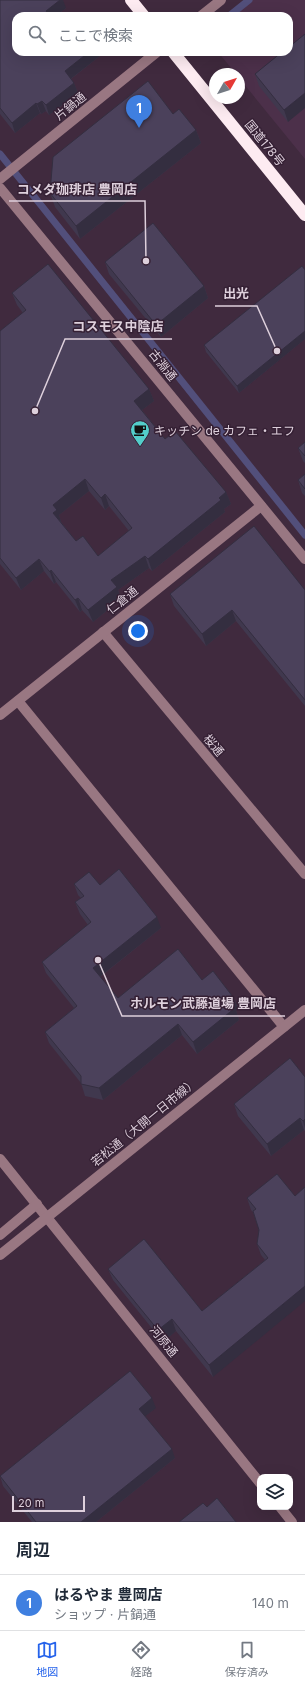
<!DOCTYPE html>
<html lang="ja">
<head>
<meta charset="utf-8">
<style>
	:root { --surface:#fff; --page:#f2f2f3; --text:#1f2937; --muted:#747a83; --line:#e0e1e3; --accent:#2563eb }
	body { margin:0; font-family:Inter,"Noto Sans JP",sans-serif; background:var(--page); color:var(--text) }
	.controls { position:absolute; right:12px; bottom:12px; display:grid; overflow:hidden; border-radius:8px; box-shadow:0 4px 16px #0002 }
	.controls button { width:36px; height:36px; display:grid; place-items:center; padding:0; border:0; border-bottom:1px solid var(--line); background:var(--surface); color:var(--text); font:20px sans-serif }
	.compass { position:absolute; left:209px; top:68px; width:36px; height:36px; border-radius:50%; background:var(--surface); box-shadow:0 4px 16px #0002; rotate:51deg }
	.scale { position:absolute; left:12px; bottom:10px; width:73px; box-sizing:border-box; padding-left:4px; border:2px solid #ded0dc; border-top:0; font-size:11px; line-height:14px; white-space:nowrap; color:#ded0dc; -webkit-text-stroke:3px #352034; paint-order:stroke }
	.you { position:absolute; left:138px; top:631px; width:14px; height:14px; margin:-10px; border:3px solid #fff; border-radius:50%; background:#1a73e8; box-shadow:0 0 0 6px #1a73e833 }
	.badge { display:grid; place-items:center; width:26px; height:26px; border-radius:50%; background:var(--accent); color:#fff; font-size:13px; font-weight:700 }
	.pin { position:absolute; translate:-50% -33px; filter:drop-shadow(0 1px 2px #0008) }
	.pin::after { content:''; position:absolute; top:21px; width:14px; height:12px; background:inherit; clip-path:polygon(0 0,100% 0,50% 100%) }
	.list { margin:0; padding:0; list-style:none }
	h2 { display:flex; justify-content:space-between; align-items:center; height:52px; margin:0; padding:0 16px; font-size:17px }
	h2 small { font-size:13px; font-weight:400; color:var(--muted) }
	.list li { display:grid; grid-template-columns:26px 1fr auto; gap:12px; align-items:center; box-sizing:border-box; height:56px; padding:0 16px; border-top:1px solid var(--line) }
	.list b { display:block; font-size:15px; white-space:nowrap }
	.list p { margin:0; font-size:13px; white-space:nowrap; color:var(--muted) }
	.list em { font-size:13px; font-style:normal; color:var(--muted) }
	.icon { flex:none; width:22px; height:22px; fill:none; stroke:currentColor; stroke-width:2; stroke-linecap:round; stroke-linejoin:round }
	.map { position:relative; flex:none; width:305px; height:1522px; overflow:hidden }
	.search { position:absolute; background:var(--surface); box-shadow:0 4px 16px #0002; left:12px; right:12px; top:12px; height:44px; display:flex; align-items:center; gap:10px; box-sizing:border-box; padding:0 14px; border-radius:12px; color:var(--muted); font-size:15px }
	.sheet { height:108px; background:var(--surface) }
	nav { display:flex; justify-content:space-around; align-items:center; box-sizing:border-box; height:56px; border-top:1px solid var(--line); background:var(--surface); font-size:11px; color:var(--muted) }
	nav a { display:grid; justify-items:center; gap:2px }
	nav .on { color:var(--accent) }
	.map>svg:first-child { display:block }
</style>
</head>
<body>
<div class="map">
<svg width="305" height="1522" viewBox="0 0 305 1522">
	<rect width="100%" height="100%" fill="#402a3e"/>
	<path fill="#4c304a" d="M249,0H305V159L239,78V74H236L218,52H289V16H229Z"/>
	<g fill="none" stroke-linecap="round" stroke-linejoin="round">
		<g stroke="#524f7b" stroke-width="7">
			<path d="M229,16L249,0"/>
			<path d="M0,154L305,535"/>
		</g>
		<g stroke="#997782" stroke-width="10">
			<path d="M201,16L221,0"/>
			<path d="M0,179L157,52"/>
			<path d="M0,188L305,559"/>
			<path d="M103,632L305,874"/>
			<path d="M18,701L284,1027"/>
			<path d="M0,715L261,506"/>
			<path d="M0,1159L260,1483"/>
			<path d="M0,1235L37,1204"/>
			<path d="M0,1255L305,1010"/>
			<path d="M280,1507L292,1522"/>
		</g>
		<g stroke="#fdebf1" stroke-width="12">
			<path d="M131,0L144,16"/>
			<path d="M173,52L305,215"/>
		</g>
	</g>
	<g fill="#40384e" fill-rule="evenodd">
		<path d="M0,0L66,8L56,16H16V52H105L71,79L74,83L78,93L49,115L46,111L41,114L40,113L15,133L0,114Z"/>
		<path d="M305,34L288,122L259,86L255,74Z"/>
		<path d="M173,114L196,130L201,143L80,239L55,207L50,193Z"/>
		<path d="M105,262L204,286L208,298L161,337L109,274Z"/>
		<path d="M305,270V339L239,393L206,352L204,345Z"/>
		<path d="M12,293L149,389L154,401L142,410L165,439L226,492L231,504L224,509L225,512L152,571L149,568L118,590L121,599L93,622L82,610L80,612L56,582L54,584L44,571L21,590L0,564V331L23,313L17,305ZM89,491L105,510L109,506L129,531L98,556L76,541L61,522L59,515Z"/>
		<path d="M305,442V463L303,461L298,448Z"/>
		<path d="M305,474V496L302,493L298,480Z"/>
		<path d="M305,590V706L236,621L206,646L174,606L170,594Z"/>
		<path d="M74,884L100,885L161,928L100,977L118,998L202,980L233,997L238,1008L236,1010L239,1020L197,1054L182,1035L103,1100L85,1096L81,1083L49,1043L45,1032L74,1008L46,973L42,962L88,925L80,914L75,902L81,898L78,895Z"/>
		<path d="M305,1077V1131L304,1130L271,1156L238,1116L234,1104Z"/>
		<path d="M305,1187L213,1377L176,1331L163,1342L113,1280L108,1269L202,1311L265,1260L261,1255L257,1244L259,1230L253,1212L251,1210L247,1198L295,1196Z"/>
		<path d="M156,1408L145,1416L175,1458L96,1522H32L3,1486L0,1476Z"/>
	</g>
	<g fill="#342e40">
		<path d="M60,0H63L66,8L56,16H48L46,11Z"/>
		<path d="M89,52H105L68,81L65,71Z"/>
		<path d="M74,83L78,93L49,115L46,105Z"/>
		<path d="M305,93V108L288,122L284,110Z"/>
		<path d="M42,101L46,111L41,114L37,104Z"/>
		<path d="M36,103L40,113L15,133L12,123Z"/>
		<path d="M196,130L201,143L80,239L76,226Z"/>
		<path d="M204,286L208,298L161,337L156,325Z"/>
		<path d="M305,331V339L239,393L237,386Z"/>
		<path d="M149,389L154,401L138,413L134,401Z"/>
		<path d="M85,479L89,491L59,515L61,522L53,513V505Z"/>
		<path d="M226,492L231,504L224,509L225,512L152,571L148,559Z"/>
		<path d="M105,494L109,506L105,510L101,498Z"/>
		<path d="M145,556L149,568L118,590L121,599L93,622L88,610L111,580Z"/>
		<path d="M39,559L44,571L21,590L16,578Z"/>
		<path d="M51,570L56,582L54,584L50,572Z"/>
		<path d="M78,598L82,610L80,612L75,600Z"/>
		<path d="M232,610L236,621L206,646L202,634Z"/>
		<path d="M157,917L161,928L97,979L93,968Z"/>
		<path d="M233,997L238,1008L236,1010L239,1020L197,1054L193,1042L229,1000Z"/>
		<path d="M178,1024L182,1035L103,1100L99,1088Z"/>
		<path d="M300,1118L304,1130L271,1156L267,1144Z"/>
		<path d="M305,1119V1128L303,1121Z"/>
		<path d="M305,1286V1301L213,1377L209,1365Z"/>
		<path d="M172,1319L176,1331L163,1342L158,1330Z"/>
		<path d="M152,1398L156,1408L143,1418L139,1409Z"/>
		<path d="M172,1449L175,1458L96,1522H81Z"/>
	</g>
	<g fill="#4b415b" stroke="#342e40" fill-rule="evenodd">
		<path d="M0,0H60L46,11L50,16H16V52H89L65,71L74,83L46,105L42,101L37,104L36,103L12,123L0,108Z"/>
		<path d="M305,34V93L284,110L255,74L282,52H289V47Z"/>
		<path d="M148,81L173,114L179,109L196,130L76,226L50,193L53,157Z"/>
		<path d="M153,223L204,286L156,325L105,262Z"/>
		<path d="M48,264L149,389L134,401L165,439L175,431L226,492L219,498L221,500L148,559L145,556L111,580L117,587L88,610L78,598L75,600L51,570L50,572L39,559L16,578L0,558V331L26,310L12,293ZM85,479L101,498L105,494L132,528L98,556L83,536L76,541L53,513L57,510L53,505Z"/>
		<path d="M302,266L305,270V331L237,386L204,345Z"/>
		<path d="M305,442V456L298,448Z"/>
		<path d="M305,474V489L298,480Z"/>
		<path d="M254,526L305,590V700L232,610L202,634L170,594Z"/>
		<path d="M119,869L157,917L93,968L118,998L178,949L202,980L213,971L233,997L229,1000L235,1008L193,1042L178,1024L99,1088L81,1084V1076L45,1032L77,1006L42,962L91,922L75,902L84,896L74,884L89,872L100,885Z"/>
		<path d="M290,1058L305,1077V1119L303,1121L300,1118L267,1144L234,1104Z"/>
		<path d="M277,1174L295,1196L305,1187V1286L209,1365L172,1319L158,1330L108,1269L144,1239L202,1311L268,1258L257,1244L259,1230L253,1211L256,1209L247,1198Z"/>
		<path d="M130,1371L152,1398L139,1409L172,1449L81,1522H36L0,1476Z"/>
		<path d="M217,1498L236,1522H179L203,1503L207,1507Z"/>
	</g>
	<defs>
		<g id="cafe-pin" transform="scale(1)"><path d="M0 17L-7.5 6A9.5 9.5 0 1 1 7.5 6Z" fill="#53cdca" stroke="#352034"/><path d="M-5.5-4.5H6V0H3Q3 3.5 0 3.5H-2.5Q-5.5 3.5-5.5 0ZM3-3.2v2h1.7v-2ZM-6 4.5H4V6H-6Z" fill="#111"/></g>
	</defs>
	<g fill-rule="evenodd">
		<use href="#cafe-pin" x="140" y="430"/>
	</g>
	<g text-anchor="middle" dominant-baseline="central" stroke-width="3" stroke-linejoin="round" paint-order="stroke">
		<g font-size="12" fill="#ded0dc" stroke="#352034">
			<text transform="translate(70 106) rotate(-39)">片鍋通</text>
			<text transform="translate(265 143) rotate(51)">国道178号</text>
			<text transform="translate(163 365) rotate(51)">古淵通</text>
			<text transform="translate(122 600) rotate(-39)">仁倉通</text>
			<text transform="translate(214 745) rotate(50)">桜通</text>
			<text transform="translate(144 1122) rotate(-39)">若松通（大開一日市線）</text>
			<text transform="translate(164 1341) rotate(51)">河原通</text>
		</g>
		<g font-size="12" fill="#ded0dc" stroke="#352034" text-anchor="start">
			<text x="154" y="430">キッチン de カフェ・エフ</text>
		</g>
	</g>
	<path fill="none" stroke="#ded0dc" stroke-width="1.5" d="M146 261L145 201H9M277 351L257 306H215M35 411L65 339H172M98 960L122 1016H285"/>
	<g fill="#ded0dc" stroke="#352034" stroke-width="1.5">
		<circle cx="146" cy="261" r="4"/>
		<circle cx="277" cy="351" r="4"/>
		<circle cx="35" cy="411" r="4"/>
		<circle cx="98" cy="960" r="4"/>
	</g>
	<g font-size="13" text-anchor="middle" font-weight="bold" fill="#ded0dc" stroke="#352034" stroke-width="3" stroke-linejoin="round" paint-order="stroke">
		<text x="77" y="194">コメダ珈琲店 豊岡店</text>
		<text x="236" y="298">出光</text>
		<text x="118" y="331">コスモス中陰店</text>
		<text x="203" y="1008">ホルモン武藤道場 豊岡店</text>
	</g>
</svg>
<div class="controls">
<button><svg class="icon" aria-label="layers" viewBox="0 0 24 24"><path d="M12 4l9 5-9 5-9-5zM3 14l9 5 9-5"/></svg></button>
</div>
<svg class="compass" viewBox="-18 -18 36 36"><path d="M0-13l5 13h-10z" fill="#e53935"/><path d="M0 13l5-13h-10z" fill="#747a83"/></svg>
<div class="scale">20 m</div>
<div class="you"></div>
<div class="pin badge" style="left:139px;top:128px;background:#3f7fe0">1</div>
<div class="search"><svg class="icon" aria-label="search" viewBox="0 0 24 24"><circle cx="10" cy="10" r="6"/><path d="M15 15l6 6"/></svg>ここで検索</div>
</div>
<section class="sheet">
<h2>周辺<small></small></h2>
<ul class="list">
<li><span class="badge" style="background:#3f7fe0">1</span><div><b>はるやま 豊岡店</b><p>ショップ · 片鍋通</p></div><em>140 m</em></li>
</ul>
</section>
<nav>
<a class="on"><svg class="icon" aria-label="map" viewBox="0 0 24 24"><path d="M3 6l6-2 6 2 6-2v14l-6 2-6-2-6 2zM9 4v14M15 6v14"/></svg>地図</a>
<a><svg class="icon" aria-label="directions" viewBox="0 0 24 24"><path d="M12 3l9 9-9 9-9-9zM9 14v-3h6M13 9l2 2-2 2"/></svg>経路</a>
<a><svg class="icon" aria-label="saved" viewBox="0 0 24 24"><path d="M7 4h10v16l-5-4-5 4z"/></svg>保存済み</a>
</nav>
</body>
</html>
